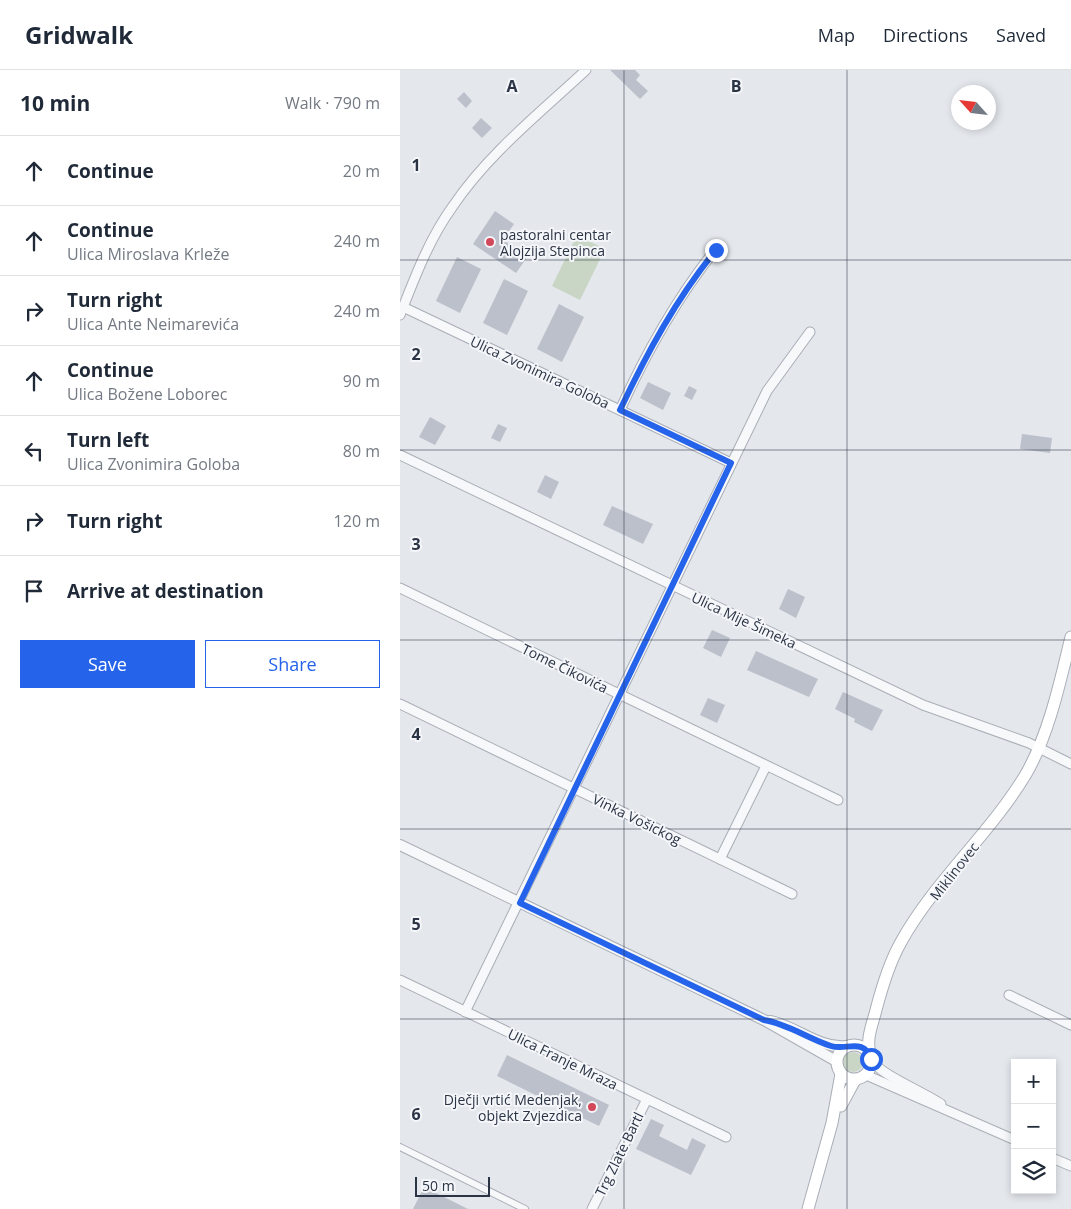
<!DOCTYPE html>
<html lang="en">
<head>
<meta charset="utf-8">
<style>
	:root { --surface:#fff; --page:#f6f6f7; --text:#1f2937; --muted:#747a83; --line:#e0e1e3; --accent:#2563eb }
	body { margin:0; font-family:"Open Sans",sans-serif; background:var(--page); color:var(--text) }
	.controls { position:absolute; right:15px; bottom:15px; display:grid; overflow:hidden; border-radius:0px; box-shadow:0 2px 8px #0003 }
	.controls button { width:45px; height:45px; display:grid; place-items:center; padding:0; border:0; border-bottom:1px solid var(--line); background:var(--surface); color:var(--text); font:25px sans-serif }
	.compass { position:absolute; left:551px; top:15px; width:45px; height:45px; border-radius:50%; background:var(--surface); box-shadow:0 2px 8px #0003; rotate:297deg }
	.scale { position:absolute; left:15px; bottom:12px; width:75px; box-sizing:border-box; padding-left:5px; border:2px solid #2b3445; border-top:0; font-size:14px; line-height:18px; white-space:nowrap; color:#2b3445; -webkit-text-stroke:4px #f4f6f9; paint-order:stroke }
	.stop { position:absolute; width:15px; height:15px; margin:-11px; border:4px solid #2563eb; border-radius:50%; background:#fff }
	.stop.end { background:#2563eb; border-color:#fff; box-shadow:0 1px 5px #0008 }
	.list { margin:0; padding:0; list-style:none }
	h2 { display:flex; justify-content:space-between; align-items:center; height:65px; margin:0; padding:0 20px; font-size:21px }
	h2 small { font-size:16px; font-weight:400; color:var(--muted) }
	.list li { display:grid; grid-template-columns:32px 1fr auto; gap:15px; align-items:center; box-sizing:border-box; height:70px; padding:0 20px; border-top:1px solid var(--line) }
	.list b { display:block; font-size:19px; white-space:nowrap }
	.list p { margin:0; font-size:16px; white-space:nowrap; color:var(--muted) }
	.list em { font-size:16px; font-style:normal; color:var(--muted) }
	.actions { display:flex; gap:10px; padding:15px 20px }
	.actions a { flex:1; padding:11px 0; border:1px solid var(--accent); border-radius:0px; text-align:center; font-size:18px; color:var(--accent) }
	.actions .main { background:var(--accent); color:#fff }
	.icon { flex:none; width:28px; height:28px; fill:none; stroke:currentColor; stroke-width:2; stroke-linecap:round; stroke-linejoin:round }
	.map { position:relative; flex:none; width:671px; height:1139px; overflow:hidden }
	header { display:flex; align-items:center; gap:30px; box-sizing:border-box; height:70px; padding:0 25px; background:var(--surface); border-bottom:1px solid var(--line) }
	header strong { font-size:24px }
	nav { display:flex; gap:28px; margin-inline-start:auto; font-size:18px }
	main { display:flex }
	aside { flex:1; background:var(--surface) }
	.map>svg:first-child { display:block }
</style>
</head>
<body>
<header>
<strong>Gridwalk</strong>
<nav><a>Map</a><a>Directions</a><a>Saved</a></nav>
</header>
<main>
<aside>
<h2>10 min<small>Walk · 790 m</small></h2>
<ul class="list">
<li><svg class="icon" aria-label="ahead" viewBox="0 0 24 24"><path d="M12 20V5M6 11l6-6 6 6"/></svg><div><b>Continue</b></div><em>20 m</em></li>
<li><svg class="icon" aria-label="ahead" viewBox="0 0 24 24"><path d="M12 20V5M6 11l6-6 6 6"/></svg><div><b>Continue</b><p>Ulica Miroslava Krleže</p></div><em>240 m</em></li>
<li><svg class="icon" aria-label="right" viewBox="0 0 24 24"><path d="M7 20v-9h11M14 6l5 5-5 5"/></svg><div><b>Turn right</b><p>Ulica Ante Neimarevića</p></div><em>240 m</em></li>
<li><svg class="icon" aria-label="ahead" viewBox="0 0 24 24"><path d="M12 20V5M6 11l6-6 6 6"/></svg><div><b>Continue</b><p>Ulica Božene Loborec</p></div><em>90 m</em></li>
<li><svg class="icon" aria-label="left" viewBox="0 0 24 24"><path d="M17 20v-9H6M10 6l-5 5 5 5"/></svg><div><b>Turn left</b><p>Ulica Zvonimira Goloba</p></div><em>80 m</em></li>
<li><svg class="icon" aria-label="right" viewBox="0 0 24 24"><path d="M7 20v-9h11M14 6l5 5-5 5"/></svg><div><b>Turn right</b></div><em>120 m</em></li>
<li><svg class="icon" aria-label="arrive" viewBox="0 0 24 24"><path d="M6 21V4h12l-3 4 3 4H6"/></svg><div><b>Arrive at destination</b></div></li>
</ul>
<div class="actions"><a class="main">Save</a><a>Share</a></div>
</aside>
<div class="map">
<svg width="671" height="1139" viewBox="0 0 671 1139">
	<rect width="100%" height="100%" fill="#e4e7ec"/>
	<g fill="#c9d6c5">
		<path d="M177,165L205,179L180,230L152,216Z"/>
		<circle cx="453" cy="992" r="10"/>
	</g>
	<g fill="#bbc0ca">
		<path d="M210,0H235L240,5L236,10L248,21L240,29Z"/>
		<path d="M64,22L72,31L66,38L57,29Z"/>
		<path d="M81,48L92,58L82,68L72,58Z"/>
		<path d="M95,141L114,154L103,170L128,186L116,203L73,174Z"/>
		<path d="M57,187L81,199L60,243L36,231Z"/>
		<path d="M104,209L128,221L107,265L83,253Z"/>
		<path d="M159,234L184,247L162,292L137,279Z"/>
		<path d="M248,312L271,323L263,340L240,328Z"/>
		<path d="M289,316L297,320L292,330L284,326Z"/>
		<path d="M30,347L46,356L35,375L19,367Z"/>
		<path d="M98,354L107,358L100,372L91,368Z"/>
		<path d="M622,364L652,368L650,383L620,379Z"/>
		<path d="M145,405L159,412L151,429L137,422Z"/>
		<path d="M212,436L253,454L243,474L203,455Z"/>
		<path d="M388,519L405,527L396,548L379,539Z"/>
		<path d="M312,560L330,568L321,587L303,578Z"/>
		<path d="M356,581L418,609L409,627L347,600Z"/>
		<path d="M443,622L483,640L472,661L454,652L455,649L435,639Z"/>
		<path d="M308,628L325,635L317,653L300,645Z"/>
		<path d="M107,985L209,1035L199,1056L97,1006Z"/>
		<path d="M251,1049L264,1055L259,1066L287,1080L292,1068L306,1075L291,1105L236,1079Z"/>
		<path d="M24,1117L68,1139H13Z"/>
	</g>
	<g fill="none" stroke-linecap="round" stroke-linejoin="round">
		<g stroke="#a9aeb7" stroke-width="8">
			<path id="pedestrian" d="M0,1077L125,1139"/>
		</g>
		<g stroke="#a9aeb7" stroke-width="11">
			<g id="minor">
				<path d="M3,237L331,393"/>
				<path d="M0,245C15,207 29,169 53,136C88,84 140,43 186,0"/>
				<path d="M220,340C246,283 276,229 315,180"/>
				<path d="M0,385L523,635L629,673L671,694"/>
				<path d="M0,518L438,730"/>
				<path d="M0,634L392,824"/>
				<path d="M320,789L366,696"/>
				<path d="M0,910L326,1067"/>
				<path d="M609,925L671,955"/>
				<path d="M65,942L367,321L410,262"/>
				<path d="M471,989C478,1004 524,1022 541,1034"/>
				<path d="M466,1005L615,1070"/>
				<path d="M652,1088L671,1096"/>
				<path d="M192,1139L247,1029"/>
			</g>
		</g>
		<g stroke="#a9aeb7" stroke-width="12">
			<g id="tertiary">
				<path d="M0,775L364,950L436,991"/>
				<path d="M370,951C396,956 419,979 446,976"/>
			</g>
		</g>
		<g stroke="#a9aeb7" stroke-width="13">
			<g id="secondary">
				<circle cx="454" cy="992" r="17"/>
				<path d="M470,984C466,968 472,956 476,940C482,917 489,893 501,872C534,812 590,764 626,704C649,664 660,612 671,567"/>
				<path d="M441,1036L455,1010"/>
				<path d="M408,1139L432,1053L441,1004"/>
			</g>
		</g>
		<use href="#pedestrian" stroke="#f7f8fa" stroke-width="6"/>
		<use href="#minor" stroke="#f7f8fa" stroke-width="9"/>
		<use href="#tertiary" stroke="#f7f8fa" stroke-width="10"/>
		<use href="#secondary" stroke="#fff" stroke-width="11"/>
	</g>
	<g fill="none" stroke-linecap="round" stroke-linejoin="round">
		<path stroke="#2563eb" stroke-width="6" d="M316,180C276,229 247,283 220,340L331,393L120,833L364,950C388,954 407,968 431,976C446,981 464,967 471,989"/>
	</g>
	<path fill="none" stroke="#2b3445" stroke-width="1" stroke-opacity="0.55" d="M224,0V1139M447,0V1139M0,190H671M0,380H671M0,570H671M0,759H671M0,949H671"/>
	<g fill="#d1495b" stroke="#f4f6f9" stroke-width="2">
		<circle cx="90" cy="172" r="5"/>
		<circle cx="192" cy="1037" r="5"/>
	</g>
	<g text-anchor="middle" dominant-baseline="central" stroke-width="4" stroke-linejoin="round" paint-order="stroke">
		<g font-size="14" fill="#2b3445" stroke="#f4f6f9" text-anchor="start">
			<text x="100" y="164">pastoralni centar<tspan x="100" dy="16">Alojzija Stepinca</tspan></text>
			<text x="182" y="1029" text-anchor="end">Dječji vrtić Medenjak,<tspan x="182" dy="16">objekt Zvjezdica</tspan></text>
		</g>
		<g font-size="14" fill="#2b3445" stroke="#f4f6f9">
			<text transform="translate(140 302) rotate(25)">Ulica Zvonimira Goloba</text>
			<text transform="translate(344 550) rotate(25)">Ulica Mije Šimeka</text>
			<text transform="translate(165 598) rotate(26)">Tome Čikovića</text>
			<text transform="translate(237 749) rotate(26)">Vinka Vošickog</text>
			<text transform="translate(554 801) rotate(-52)">Miklinovec</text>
			<text transform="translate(163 989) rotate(26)">Ulica Franje Mraza</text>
			<text transform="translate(219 1084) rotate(-64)">Trg Zlate Bartl</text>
		</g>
	</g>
	<g font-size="16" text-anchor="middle" font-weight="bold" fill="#2b3445" stroke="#f4f6f9" stroke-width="4" stroke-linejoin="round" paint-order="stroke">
		<text x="112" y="22">A</text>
		<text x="336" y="22">B</text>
		<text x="16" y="101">1</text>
		<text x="16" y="290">2</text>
		<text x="16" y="480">3</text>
		<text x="16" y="670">4</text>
		<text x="16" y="860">5</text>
		<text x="16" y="1050">6</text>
	</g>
</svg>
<div class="controls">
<button>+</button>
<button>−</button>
<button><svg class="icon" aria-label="layers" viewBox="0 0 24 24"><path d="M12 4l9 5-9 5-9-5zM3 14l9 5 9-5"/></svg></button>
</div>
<svg class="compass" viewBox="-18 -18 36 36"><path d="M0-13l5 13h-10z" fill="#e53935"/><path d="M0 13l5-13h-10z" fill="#747a83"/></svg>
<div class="scale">50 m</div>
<div class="stop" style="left:471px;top:989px"></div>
<div class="stop end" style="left:316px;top:180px"></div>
</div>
</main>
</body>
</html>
